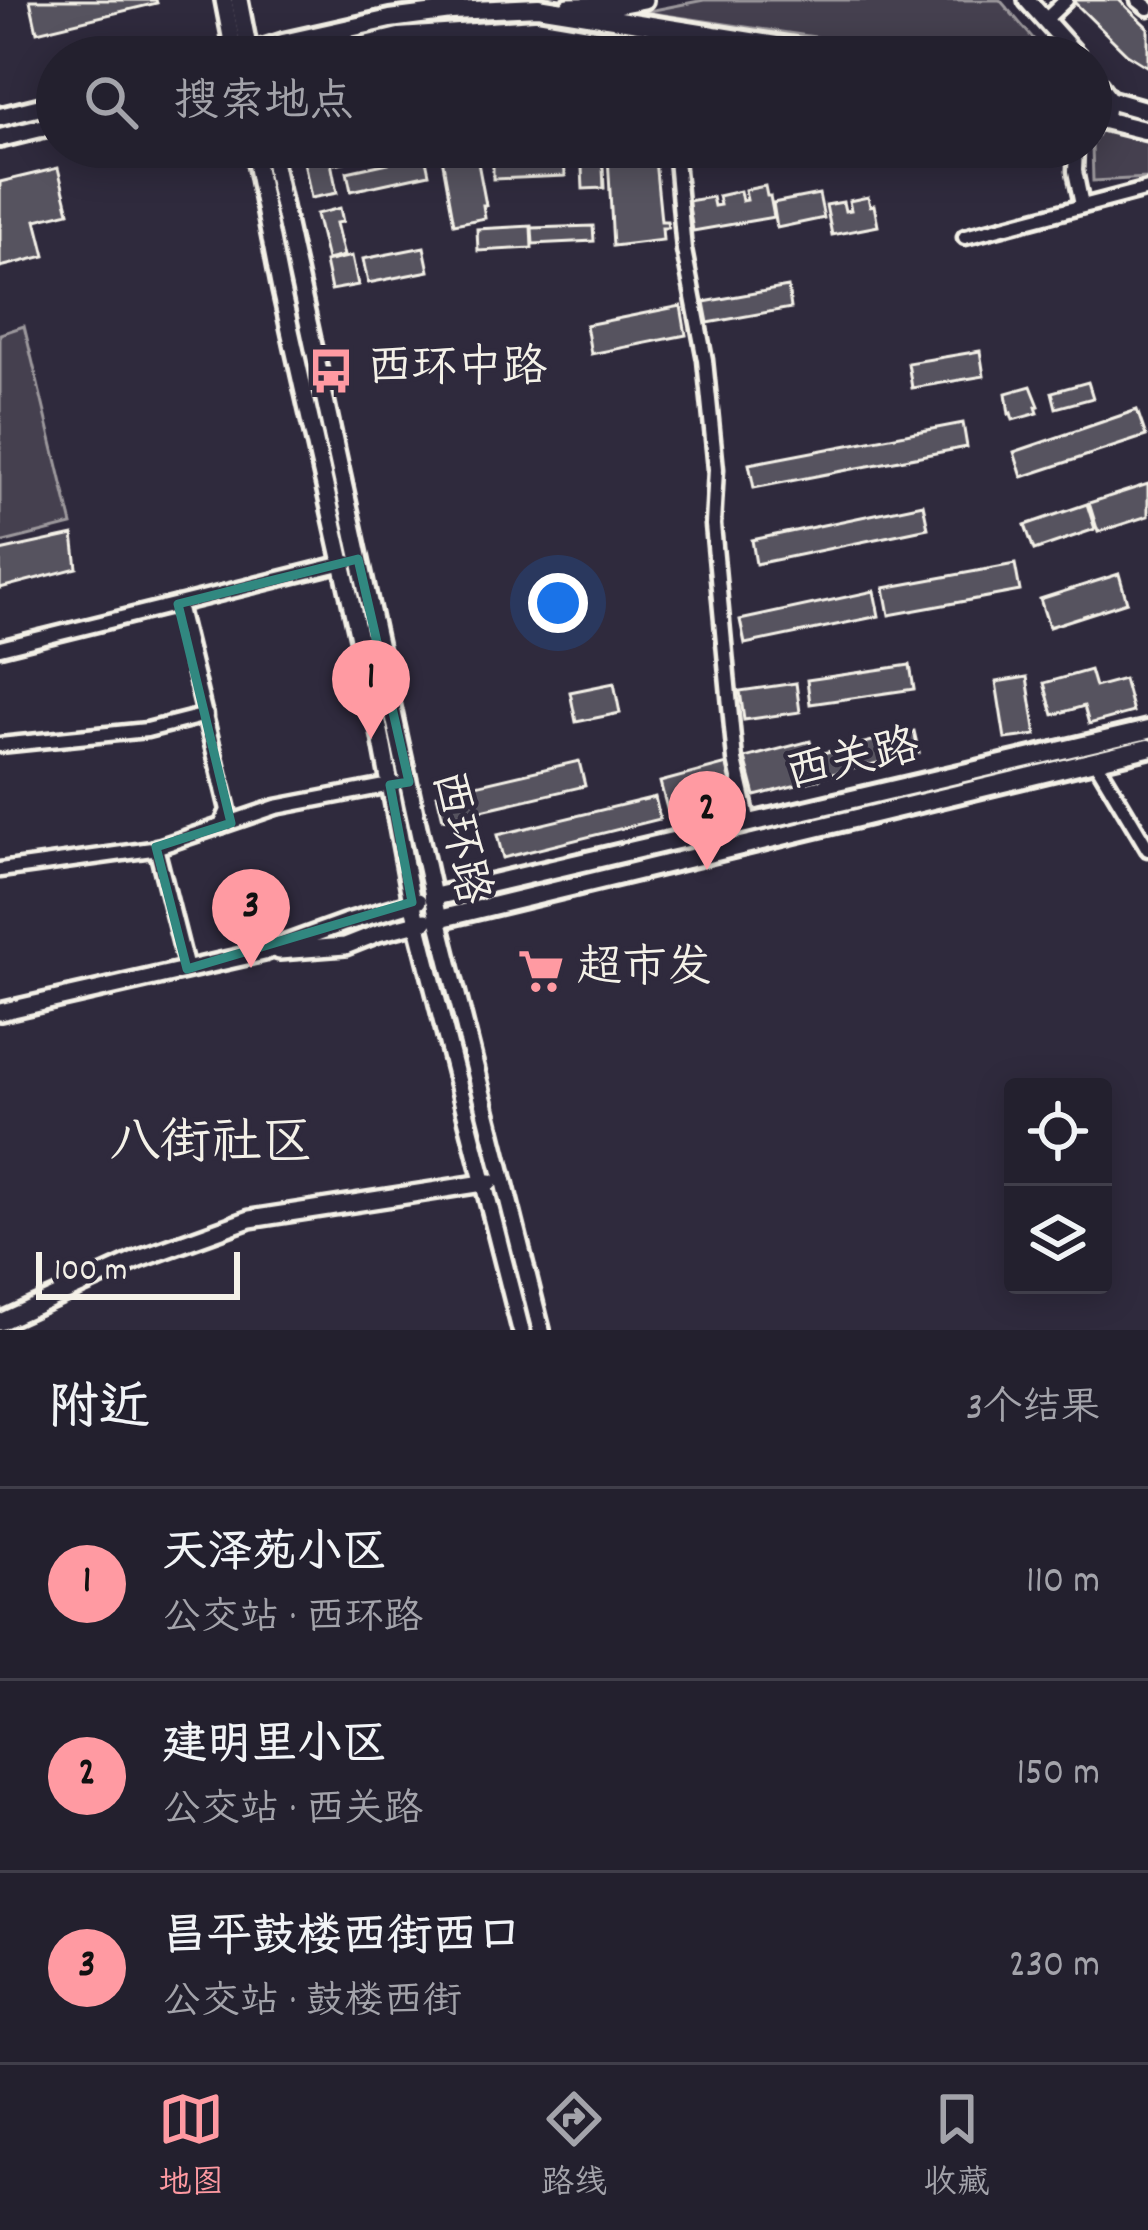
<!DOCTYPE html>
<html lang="zh">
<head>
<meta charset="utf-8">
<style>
	:root { --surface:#23202e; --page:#2b2836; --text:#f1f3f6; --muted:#a3a3aa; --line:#403e4a; --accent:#ff9aa2 }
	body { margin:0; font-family:Dekko,"LXGW WenKai TC",sans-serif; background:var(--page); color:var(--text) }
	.controls { position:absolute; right:36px; bottom:36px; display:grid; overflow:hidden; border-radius:12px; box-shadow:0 6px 30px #0003 }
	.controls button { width:108px; height:108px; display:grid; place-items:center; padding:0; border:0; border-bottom:3px solid var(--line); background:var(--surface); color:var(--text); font:60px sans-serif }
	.scale { position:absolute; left:36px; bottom:30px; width:204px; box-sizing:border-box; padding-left:12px; border:6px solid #f4f1e8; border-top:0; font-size:33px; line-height:42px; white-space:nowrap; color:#f4f1e8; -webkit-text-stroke:9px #2f2a3d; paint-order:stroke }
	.you { position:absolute; left:558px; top:603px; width:42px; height:42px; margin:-30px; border:9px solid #fff; border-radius:50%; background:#1a73e8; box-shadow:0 0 0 18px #1a73e833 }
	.badge { display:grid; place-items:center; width:78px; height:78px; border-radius:50%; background:var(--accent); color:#111; font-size:39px; font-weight:700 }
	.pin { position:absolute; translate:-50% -99px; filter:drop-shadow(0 3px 6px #0008) }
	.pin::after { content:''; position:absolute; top:63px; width:42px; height:36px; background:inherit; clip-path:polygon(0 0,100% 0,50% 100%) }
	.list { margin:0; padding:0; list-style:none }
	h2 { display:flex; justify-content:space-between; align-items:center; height:156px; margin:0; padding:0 48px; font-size:51px }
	h2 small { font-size:39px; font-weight:400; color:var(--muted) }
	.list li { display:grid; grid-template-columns:78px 1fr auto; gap:36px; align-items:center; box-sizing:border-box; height:192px; padding:0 48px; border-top:3px solid var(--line) }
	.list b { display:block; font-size:45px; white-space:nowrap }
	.list p { margin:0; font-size:39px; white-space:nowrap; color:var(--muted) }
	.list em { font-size:39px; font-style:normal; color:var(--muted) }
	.icon { flex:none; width:66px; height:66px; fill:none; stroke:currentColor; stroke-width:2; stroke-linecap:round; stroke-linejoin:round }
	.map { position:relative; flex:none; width:1148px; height:1330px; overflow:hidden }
	.search { position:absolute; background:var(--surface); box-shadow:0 6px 30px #0003; left:36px; right:36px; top:36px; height:132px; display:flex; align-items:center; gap:30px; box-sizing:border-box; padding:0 42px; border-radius:66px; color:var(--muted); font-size:45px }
	.sheet { height:732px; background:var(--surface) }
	nav { display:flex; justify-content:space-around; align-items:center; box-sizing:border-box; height:168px; border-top:3px solid var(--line); background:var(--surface); font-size:33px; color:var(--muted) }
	nav a { display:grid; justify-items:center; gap:6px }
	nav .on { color:var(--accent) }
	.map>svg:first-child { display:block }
</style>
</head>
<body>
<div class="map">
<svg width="1148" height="1330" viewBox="0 0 1148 1330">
	<rect width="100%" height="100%" fill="#2f2a3d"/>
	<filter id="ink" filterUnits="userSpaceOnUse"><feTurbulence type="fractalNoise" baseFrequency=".00833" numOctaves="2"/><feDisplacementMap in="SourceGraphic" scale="24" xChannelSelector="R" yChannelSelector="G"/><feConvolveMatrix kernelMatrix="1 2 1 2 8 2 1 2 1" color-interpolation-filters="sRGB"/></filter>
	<g filter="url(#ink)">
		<g fill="#454050" stroke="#9c989c" stroke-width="3">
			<path d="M704,0H1000L1049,57H951L644,12Z"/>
			<path d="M1100,131L1148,140V178L1093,181L1092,145Z"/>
			<path d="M24,326L72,525L0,543V334Z"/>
		</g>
		<g fill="#56525f" stroke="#f4f1e8" stroke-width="3">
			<path d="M30,0H156L157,3L37,32Z"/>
			<path d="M1072,0H1119L1148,28V67L1127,54Z"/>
			<path d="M328,147L337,193L311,198L302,151Z"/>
			<path d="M332,147H414L335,164Z"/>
			<path d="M440,147H475L486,205H483L485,218L454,224Z"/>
			<path d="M581,147H602L604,188L583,189Z"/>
			<path d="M654,150L661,221H667L668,228H662L663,240L613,246L608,156Z"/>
			<path d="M425,155L429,174L351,191L347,172Z"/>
			<path d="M564,155L565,176L493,179V158Z"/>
			<path d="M58,168L69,212L36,220L45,256L0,267V182Z"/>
			<path d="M765,186L767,196H770L774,217L693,231L688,201L712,197L714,206L720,205L718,196L740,191L742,201L747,200L745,190Z"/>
			<path d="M819,194L824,218L777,228L773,203Z"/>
			<path d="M868,197L870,206L874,205L878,226L832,235L826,205L843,202L845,211L851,210L849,201Z"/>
			<path d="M340,208L343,222L336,223L344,256L327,260L316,214Z"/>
			<path d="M531,226L532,248L478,251L477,229Z"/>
			<path d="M593,226L594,241L533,244L532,228Z"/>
			<path d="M424,247L429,271L368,283L363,259Z"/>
			<path d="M352,256L358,285L331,290L325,262Z"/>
			<path d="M788,287L791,308L708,323L704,302Z"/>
			<path d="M681,306L686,335L591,354L586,325Z"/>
			<path d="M980,351L984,376L912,388L908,363Z"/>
			<path d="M1088,382L1093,398L1056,408L1052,392Z"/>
			<path d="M1031,386L1039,406L1036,407L1038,413L1013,420L1011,413L1009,414L1006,393Z"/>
			<path d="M1137,410L1146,436L1022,477L1014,452Z"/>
			<path d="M963,423L967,447L754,488L749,464Z"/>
			<path d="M1148,484V516L1098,532L1089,503Z"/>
			<path d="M923,504L928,528L756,564L752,540Z"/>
			<path d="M1087,504L1095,529L1034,550L1025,525Z"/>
			<path d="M73,535L77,568L0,588V551Z"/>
			<path d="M1015,564L1020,591L889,615L884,588Z"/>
			<path d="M1119,574L1127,602L1049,627L1040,599Z"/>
			<path d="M874,591L879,616L745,644L740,620Z"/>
			<path d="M910,665L914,689L810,704L807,680Z"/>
			<path d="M1090,670L1095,687L1124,679L1133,712L1089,724L1084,706L1053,715L1044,683Z"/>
			<path d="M1027,677L1036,735L1005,739L996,682Z"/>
			<path d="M614,683L620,713L576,722L570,692Z"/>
			<path d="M796,683L800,712L744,720L740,691Z"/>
			<path d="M914,731L919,753L820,777L814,755Z"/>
			<path d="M810,741L820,779L755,796L745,758Z"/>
			<path d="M579,761L585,786L443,819L437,794Z"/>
			<path d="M727,764L737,802L704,811L701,800L699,801L701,811L670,820L660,782Z"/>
			<path d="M655,797L660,819L503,858L497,835Z"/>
		</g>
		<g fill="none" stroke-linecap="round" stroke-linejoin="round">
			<g stroke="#f4f1e8" stroke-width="21">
				<g id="minor">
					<path d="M1138,0L1148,8"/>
					<path d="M1045,20L1066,0"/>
					<path d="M113,147L114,151"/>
					<path d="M675,147L684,250L705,360L716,469L713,525L735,760L749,823"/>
					<path d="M1076,147L1075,171L1082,205"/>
					<path d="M965,237L1148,189"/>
					<path d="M178,604L228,810L221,826"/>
					<path d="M0,648L348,562"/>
					<path d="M0,745L147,730L206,715"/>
					<path d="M1096,762L1148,849"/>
					<path d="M156,847L187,969"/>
					<path d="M0,870L152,849L276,807L396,784"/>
				</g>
			</g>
			<g stroke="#f4f1e8" stroke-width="24">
				<g id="tertiary">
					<path d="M224,0L235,57"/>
					<path d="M239,0L250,57"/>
					<path d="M1027,0L1078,57"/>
					<path d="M569,6L618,5L644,0"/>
					<path d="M1091,75L1108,98L1105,120"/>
					<path d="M253,147L281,290L381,736L412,902L521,1330"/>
					<path d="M270,147L438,919L541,1330"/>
					<path d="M279,951L345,946L378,933L425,921"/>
					<path d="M0,1012L264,952L344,923L418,901"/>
					<path d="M0,1322L139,1259L250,1219L490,1182"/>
				</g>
			</g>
			<g stroke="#f4f1e8" stroke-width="26">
				<g id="secondary">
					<path d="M240,57L283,43L390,19L451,11L538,7L852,57"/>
					<path d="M315,57L399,37L535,28L704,57"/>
					<path d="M1091,95L1148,111"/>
					<path d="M0,117L57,103"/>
					<path d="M1091,117L1148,131"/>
					<path d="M0,138L57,124"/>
					<path d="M433,897L1148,730"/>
					<path d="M438,919L1148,748"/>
				</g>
			</g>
			<use href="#minor" stroke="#2f2a3d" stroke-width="12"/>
			<use href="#tertiary" stroke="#2f2a3d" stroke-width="15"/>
			<use href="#secondary" stroke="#2f2a3d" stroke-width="16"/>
		</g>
	</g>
	<path fill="none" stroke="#318880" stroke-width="9" stroke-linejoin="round" d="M358,559L409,782L390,785L412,902L187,969L156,847L231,823L178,604Z"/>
	<defs>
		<g id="bus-bare" transform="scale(3.6)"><path d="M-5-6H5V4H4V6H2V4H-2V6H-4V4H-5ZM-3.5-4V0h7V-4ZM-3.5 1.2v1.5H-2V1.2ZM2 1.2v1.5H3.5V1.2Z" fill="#ff9aa2" stroke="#2f2a3d" stroke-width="2.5" paint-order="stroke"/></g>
		<g id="supermarket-bare" transform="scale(3.6)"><path d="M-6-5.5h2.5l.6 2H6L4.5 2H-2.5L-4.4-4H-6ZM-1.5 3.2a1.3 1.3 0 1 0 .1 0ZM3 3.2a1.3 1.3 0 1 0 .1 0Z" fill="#ff9aa2" stroke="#2f2a3d" stroke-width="2.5" paint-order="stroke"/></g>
	</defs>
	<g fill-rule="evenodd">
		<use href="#bus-bare" x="331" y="371"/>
		<use href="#supermarket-bare" x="541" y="971"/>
	</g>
	<g text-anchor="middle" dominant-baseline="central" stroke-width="9" stroke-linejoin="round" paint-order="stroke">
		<g font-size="45" fill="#f4f1e8" stroke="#2f2a3d" text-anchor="start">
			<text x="367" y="371">西环中路</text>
			<text x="577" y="971">超市发</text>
		</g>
		<g font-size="45" fill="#f4f1e8" stroke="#2f2a3d">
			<text transform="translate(853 763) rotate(-13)">西关路</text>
			<text transform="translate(457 838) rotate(78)">西环路</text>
		</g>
		<g font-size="51" fill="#f4f1e8" stroke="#2f2a3d">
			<text x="211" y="1147">八街社区</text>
		</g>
	</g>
</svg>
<div class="controls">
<button><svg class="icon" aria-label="locate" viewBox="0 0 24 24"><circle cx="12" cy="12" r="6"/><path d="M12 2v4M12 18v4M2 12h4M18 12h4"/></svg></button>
<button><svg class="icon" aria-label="layers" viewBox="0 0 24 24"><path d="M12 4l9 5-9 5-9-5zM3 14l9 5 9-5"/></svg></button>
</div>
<div class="scale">100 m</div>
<div class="you"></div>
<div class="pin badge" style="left:371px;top:739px">1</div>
<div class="pin badge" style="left:707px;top:870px">2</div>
<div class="pin badge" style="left:251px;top:968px">3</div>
<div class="search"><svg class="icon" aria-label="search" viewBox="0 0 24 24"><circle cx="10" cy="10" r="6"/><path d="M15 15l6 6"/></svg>搜索地点</div>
</div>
<section class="sheet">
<h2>附近<small>3个结果</small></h2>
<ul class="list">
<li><span class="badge">1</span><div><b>天泽苑小区</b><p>公交站 · 西环路</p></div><em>110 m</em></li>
<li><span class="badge">2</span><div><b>建明里小区</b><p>公交站 · 西关路</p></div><em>150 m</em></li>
<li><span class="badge">3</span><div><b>昌平鼓楼西街西口</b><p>公交站 · 鼓楼西街</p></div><em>230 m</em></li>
</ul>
</section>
<nav>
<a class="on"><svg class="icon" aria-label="map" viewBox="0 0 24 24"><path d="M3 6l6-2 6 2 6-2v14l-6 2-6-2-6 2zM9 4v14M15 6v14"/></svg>地图</a>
<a><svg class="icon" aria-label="directions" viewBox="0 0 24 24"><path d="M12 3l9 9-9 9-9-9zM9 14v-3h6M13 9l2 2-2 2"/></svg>路线</a>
<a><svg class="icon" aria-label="saved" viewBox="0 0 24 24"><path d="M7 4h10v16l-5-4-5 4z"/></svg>收藏</a>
</nav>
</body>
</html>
